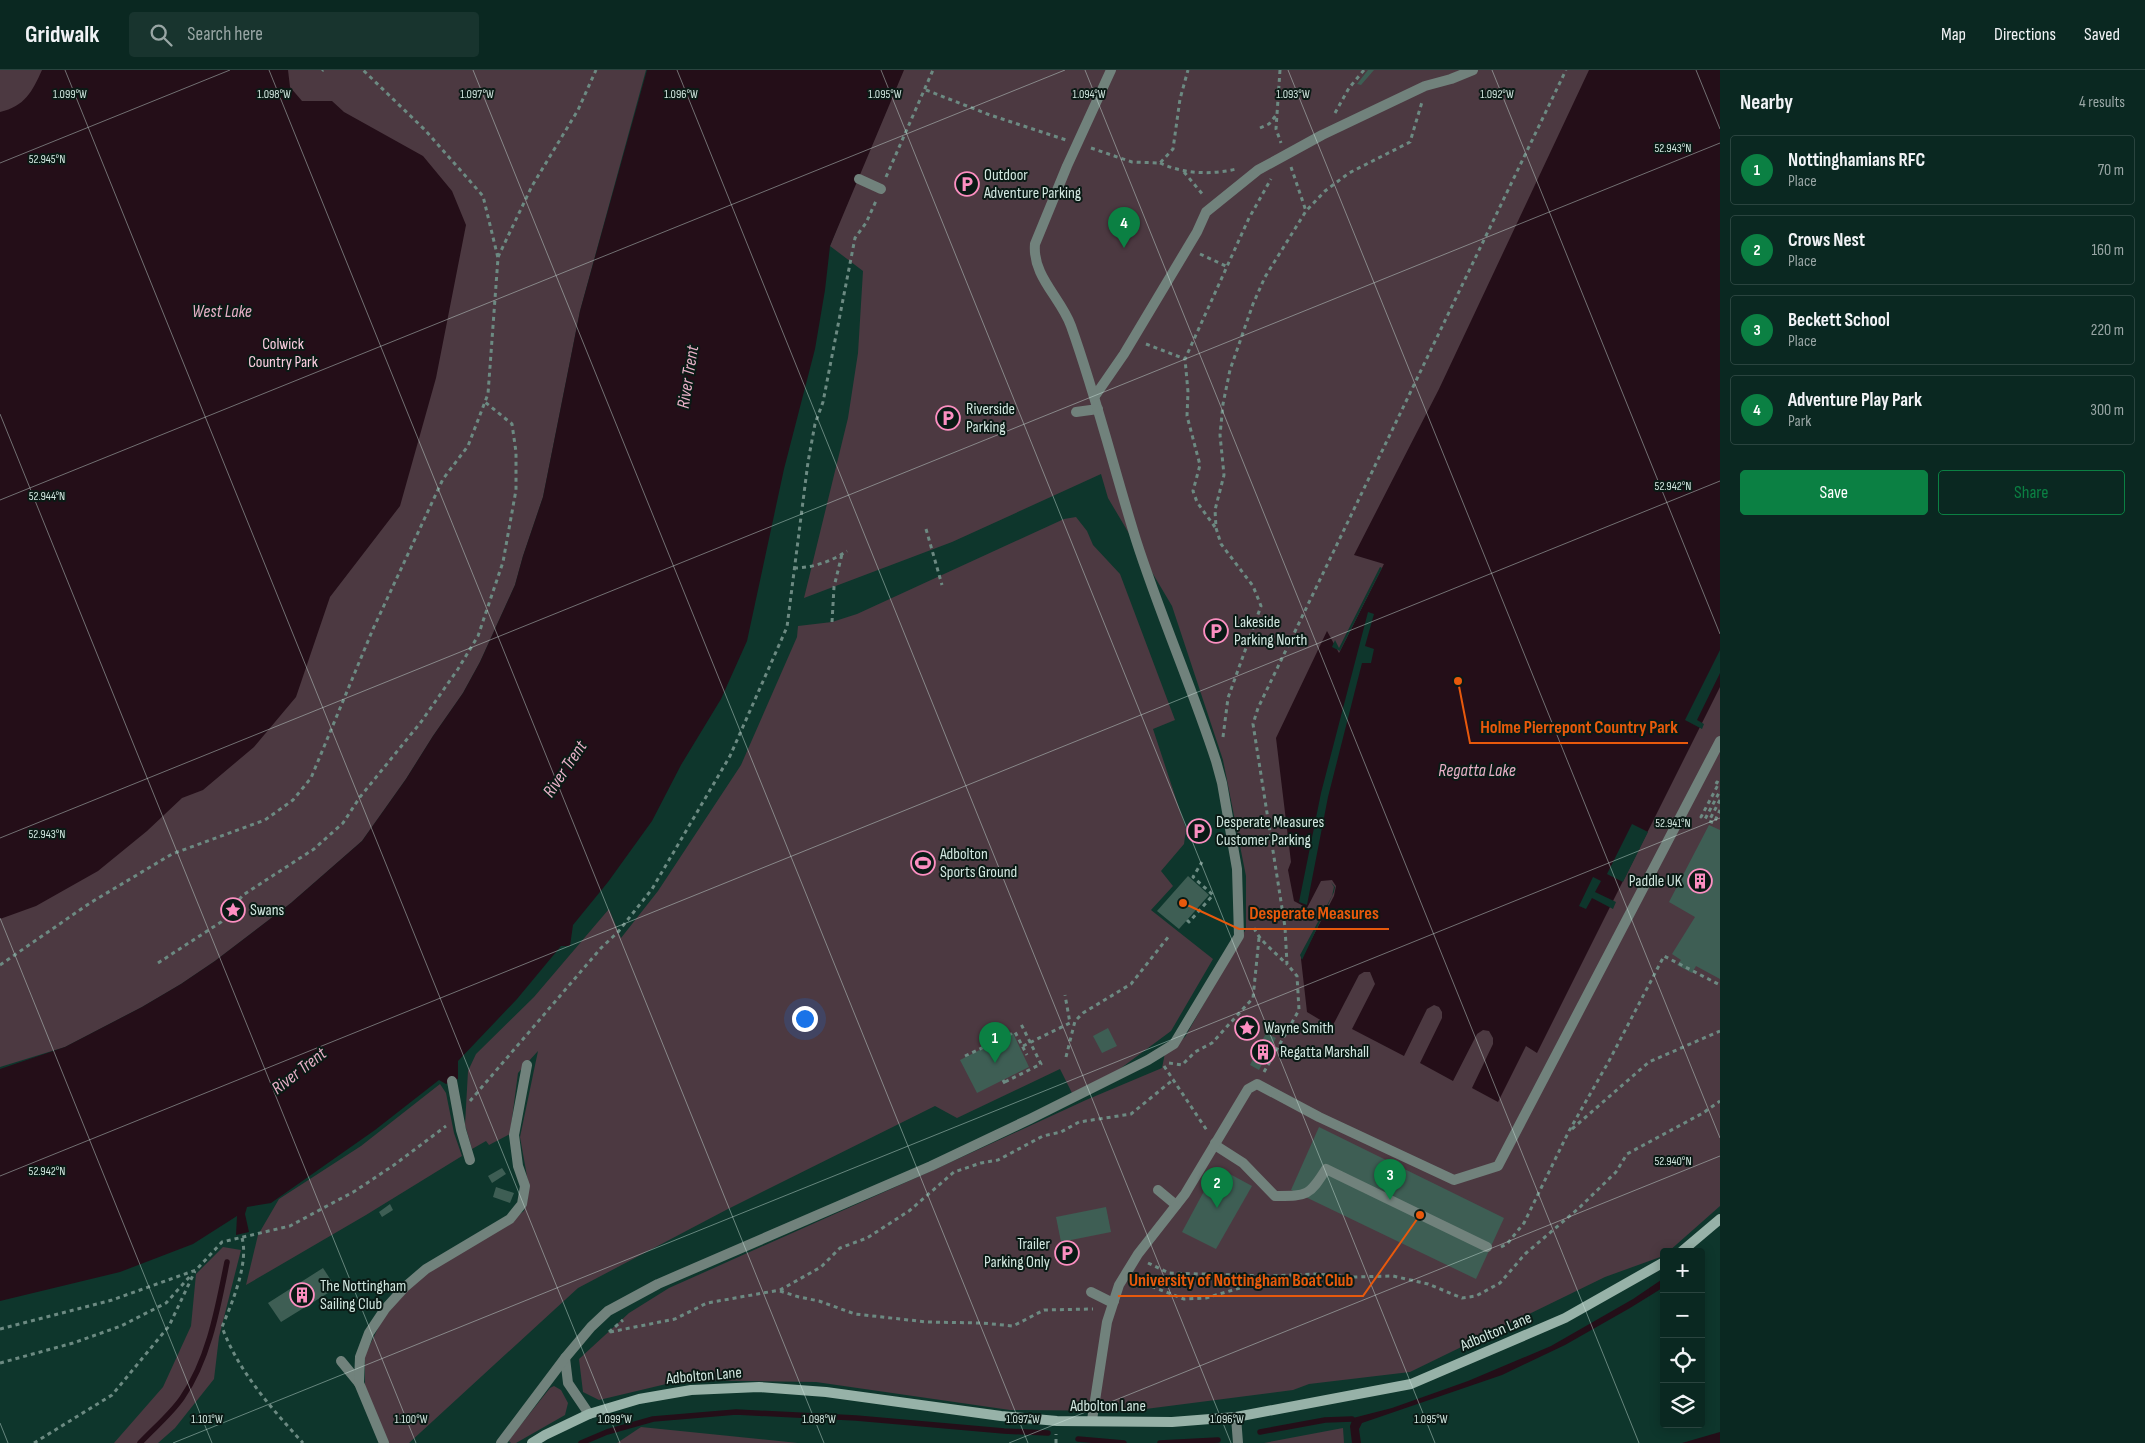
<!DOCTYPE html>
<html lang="en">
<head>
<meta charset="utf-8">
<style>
	:root { --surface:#0a2821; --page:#18342e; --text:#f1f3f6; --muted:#99a6a5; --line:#2a443f; --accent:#0b8043 }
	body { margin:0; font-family:"Sofia Sans Condensed",sans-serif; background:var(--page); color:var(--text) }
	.controls { position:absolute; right:15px; bottom:15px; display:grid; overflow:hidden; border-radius:5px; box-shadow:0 2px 12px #0003 }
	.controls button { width:45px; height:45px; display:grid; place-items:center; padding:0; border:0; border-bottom:1px solid var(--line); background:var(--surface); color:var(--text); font:25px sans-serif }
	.you { position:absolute; left:804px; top:948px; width:18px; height:18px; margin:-12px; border:4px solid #fff; border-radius:50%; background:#1a73e8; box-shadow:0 0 0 8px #1a73e833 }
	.badge { display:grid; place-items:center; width:32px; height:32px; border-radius:50%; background:var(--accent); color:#fff; font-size:16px; font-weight:700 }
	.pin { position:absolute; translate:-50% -41px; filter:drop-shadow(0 1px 2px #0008) }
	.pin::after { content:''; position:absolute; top:26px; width:18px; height:15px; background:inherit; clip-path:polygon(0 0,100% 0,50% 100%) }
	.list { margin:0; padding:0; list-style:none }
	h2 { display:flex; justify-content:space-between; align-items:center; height:65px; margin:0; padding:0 20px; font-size:21px }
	h2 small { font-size:16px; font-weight:400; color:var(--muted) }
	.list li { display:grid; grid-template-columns:32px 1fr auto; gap:15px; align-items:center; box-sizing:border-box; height:70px; margin:0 10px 10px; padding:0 10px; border:1px solid var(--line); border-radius:5px }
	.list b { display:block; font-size:19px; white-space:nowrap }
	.list p { margin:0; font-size:16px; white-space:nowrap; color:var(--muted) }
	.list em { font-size:16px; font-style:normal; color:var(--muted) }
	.actions { display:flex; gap:10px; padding:15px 20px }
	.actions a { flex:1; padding:11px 0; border:1px solid var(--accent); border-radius:5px; text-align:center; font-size:18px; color:var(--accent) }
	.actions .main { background:var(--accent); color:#fff }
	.icon { flex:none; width:28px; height:28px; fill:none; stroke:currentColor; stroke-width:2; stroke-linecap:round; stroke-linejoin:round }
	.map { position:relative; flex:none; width:1720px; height:1373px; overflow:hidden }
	header { display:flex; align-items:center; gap:30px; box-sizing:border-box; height:70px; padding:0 25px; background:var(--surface); border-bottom:1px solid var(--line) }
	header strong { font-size:24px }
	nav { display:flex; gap:28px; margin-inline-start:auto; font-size:18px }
	.search { width:350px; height:45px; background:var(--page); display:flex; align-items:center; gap:12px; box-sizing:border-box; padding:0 18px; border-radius:5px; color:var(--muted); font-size:19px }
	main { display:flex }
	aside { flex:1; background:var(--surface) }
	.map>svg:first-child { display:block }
</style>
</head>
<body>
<header>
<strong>Gridwalk</strong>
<div class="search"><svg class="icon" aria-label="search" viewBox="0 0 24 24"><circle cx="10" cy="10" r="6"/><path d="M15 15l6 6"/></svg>Search here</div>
<nav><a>Map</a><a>Directions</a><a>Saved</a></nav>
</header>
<main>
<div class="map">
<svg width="1720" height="1373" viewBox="0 0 1720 1373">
	<rect width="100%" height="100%" fill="#0e362c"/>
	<g fill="#4c3941">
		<path d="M0,0H646L580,241L543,427L523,486L515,515L480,592L463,623L433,666L406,709L362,771L291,833L215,891L181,914L142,937L65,977L0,997Z"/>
		<path d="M899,0H1720V1136L1668,1182H1664L1663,1186L1605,1207L1410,1302L1309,1314L1293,1320L1130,1341L1010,1340L816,1312L683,1310L599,1330L583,1322L579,1289L629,1243L669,1218L938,1098L1086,1030L1162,998L1165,983L1185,967L1246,859V806L1223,690L1172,536L1108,428L1101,404L952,472L804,528L848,348L858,283L863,201L830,176Z"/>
		<path d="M1076,447L1087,461L1093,475L1120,504L1175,650L1153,659L1186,759L1184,774L1161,801L1173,816L1151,840L1213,889L1171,961L1117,1001L1072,1023L1060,999L957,1048L935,1036L726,1140L578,1218L409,1373H389L365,1320V1285L381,1252L400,1227L430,1201L511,1151L524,1141L528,1128V1112L520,1067L538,981L518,1003L510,1064L489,1075L486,1071L472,1079L465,1055L468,1001L476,984L534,927L609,839L621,868L658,821L741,695L797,567L798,556L832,552L857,544L1064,449Z"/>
		<path d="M440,1014L446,1023L454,1063L462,1086L366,1145L246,1215L258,1165L279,1129L361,1076Z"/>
		<path d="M223,1177L241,1180L219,1267L214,1309L175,1358L158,1373H114L163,1317L191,1256L196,1204Z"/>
		<path d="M554,1316L561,1320L568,1333L565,1345L516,1373H511L509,1371L511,1367L550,1318Z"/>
		<path d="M641,1357L798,1373H617Z"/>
		<path d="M1343,1358L1344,1373H1264Z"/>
	</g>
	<g fill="#240e18">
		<path d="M42,0H288L290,17L302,31H332L344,42L423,86L452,121L466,155L436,308L400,436L330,527L296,627L254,677L203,720L182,728L147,761L98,801L36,836L0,849V42C25,36 32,22 42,0Z"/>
		<path d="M647,0H904L830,176L825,220L815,279L784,399L747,571L721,629L681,695L652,751L608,812L573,855L570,876H561L517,929L458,991V1009L446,1014L439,1010L375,1060L271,1133L247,1137L245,1144L249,1162L236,1165L237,1146L193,1174L120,1202L0,1231V999L65,977L142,937L181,914L215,891L291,833L362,771L406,709L433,666L463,623L480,592L515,515L523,486L543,427L580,241Z"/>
		<path d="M1589,0H1720V617L1537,983L1526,976L1498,1032L1472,1018L1493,974V968L1489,961L1483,960L1477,964L1453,1011L1420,993L1442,948V942L1439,937L1434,935L1427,939L1404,986L1352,959L1375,914L1370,902H1364L1359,905L1332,957L1307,942L1301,889L1334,826L1336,816L1332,810L1321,811L1307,838L1294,831L1288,800L1291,792L1276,668L1327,561L1339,583L1384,494L1354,485L1439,319Z"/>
		<path d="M1664,1208V1217L1630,1238L1565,1275L1502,1305L1362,1353L1359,1359L1361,1373H1352L1350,1356L1353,1348L1392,1338L1468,1311L1551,1276L1633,1229Z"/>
		<path d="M1720,1362V1373H1682Z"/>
	</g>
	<g fill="#0e362c">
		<path d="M1380,497L1382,498L1340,581L1332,577L1335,570L1339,578Z"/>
		<path d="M1368,542L1374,544L1365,576L1374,579L1371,593H1362L1328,727L1307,835L1299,832L1321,723Z"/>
		<path d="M1720,580V603L1697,650L1704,654L1702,659L1685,650Z"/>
		<path d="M1632,754L1648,762L1623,812L1607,804Z"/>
		<path d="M1593,807L1601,811L1595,822L1616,832L1613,839L1592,828L1586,839L1579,836Z"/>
		<path d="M1331,812L1335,817L1334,822L1302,890L1300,885L1332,826L1334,817Z"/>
	</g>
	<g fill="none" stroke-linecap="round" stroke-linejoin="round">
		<g stroke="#240e18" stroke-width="5.5">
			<path d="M1260,1362L1325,1350L1352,1349"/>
			<path d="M1078,1369L1124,1373"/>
			<path d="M140,1373C154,1358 171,1344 182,1328C209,1289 218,1237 227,1192"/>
			<path d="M581,1373L607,1362L653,1349L736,1342L856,1348L1004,1361L1048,1363"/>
			<path d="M1160,1373L1218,1370"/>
		</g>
	</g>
	<g fill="#3e5e54">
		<path d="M1368,0H1374L1361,15L1357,14Z"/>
		<path d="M1709,755L1720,760V909L1696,896L1692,903L1677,895L1681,890L1672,884L1695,847L1669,832Z"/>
		<path d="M1188,806L1209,825L1179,859L1157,841Z"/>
		<path d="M1108,958L1117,976L1102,983L1093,966Z"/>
		<path d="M1013,963L1029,997L977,1023L960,990Z"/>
		<path d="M1266,963L1276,968L1259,1000L1250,995Z"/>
		<path d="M1319,1057L1504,1148L1476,1209L1291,1120Z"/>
		<path d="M1217,1097L1252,1116L1216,1179L1182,1162Z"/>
		<path d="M502,1098L506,1104L492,1113L488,1106Z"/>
		<path d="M496,1117L514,1123L510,1133L493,1127Z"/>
		<path d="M390,1134L393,1140L382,1147L379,1142Z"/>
		<path d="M1106,1137L1111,1162L1061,1172L1056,1147Z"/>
		<path d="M323,1198L336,1218L281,1252L268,1233Z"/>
	</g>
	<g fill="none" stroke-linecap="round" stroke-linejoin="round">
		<g stroke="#6c8a82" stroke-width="3" stroke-dasharray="4 4" stroke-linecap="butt">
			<path d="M1280,0L1276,59L1281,73"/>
			<path d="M322,1L323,0"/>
			<path d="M926,20L990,45L1066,70"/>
			<path d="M1335,43L1349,18L1364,0"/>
			<path d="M1260,58L1269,54L1277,44"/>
			<path d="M1091,78L1132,92L1160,93L1173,79L1180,29L1188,0"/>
			<path d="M1160,93C1184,104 1211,105 1236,99"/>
			<path d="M1291,97L1306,141"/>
			<path d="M1184,102L1204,126"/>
			<path d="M886,107L933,0"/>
			<path d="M1200,184L1228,197"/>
			<path d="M498,187L532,116L578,40L596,0"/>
			<path d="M1146,274L1185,289"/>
			<path d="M1215,457L1197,432L1193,421L1200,395L1187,346L1188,322L1185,289L1249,148L1271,109"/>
			<path d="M926,459L942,515"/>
			<path d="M794,498C813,498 832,491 847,481"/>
			<path d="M832,552L834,517L842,484"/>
			<path d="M1223,667L1228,628L1261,536L1253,516L1221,474L1216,458L1215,440L1224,405L1220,365L1223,334L1230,300L1253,234L1265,207L1306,141L1325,121L1349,103L1410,72L1422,32"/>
			<path d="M1716,714L1717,712L1719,713L1701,747L1705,749L1720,721"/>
			<path d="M1720,730L1709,751L1714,753L1720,740"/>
			<path d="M1187,850L1189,852L1213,825L1193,807L1202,792"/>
			<path d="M1254,858C1260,872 1276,882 1286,894"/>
			<path d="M158,893L221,852L243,825L314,779L343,753L360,727L421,652L458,599L478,566L503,492L516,420V382L512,354L485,332"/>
			<path d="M0,895L90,833L172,784L265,750L293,730L311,708L373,559L443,409L468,376L488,324L498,188L483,126L425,60L363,0"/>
			<path d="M1023,976L1070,953L1065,925"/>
			<path d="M965,986L1015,962L1027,985"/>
			<path d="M1066,987L1075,951L1083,943L1131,914L1169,866"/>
			<path d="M1169,993L1182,995L1195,982L1212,973L1253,928L1259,868"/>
			<path d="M1164,996L1208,1062"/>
			<path d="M1264,1002L1299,940L1297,906L1287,894L1285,857L1253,654L1258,638L1566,0"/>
			<path d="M1003,1010L1007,1017"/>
			<path d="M1005,1012L1041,994L1021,954"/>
			<path d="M470,1031L601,878L618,862L652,819L730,686L787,557L808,392L815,354L823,332L855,168L866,153L876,131"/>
			<path d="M1572,1059L1649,992L1720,961"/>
			<path d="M242,1168C249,1193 232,1233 222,1257C238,1301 272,1339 303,1373"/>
			<path d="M1501,1177L1507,1174L1524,1153L1569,1061L1609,991L1664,886L1720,915"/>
			<path d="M1148,1193L1169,1203L1267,1206"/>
			<path d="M1136,1214L1148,1215L1184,1229L1206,1228L1243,1217L1269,1206L1314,1204L1354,1207L1393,1206L1428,1214L1462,1228L1476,1226L1500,1213L1525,1184L1579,1138L1616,1102L1627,1084L1703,1043L1720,1031"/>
			<path d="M780,1221L799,1227L819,1231L855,1244L927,1252L982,1253L1013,1256L1044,1240L1093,1239"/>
			<path d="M0,1259L112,1230L196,1200L222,1172L290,1156L327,1136L355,1121L394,1095L446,1056"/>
			<path d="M609,1262L623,1250"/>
			<path d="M610,1262L675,1249L707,1233L780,1220L821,1197L840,1178L867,1168L909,1141L954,1102L981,1093L998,1090L1043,1066L1061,1062L1079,1052L1131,1044L1174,1009"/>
			<path d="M0,1293L73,1273L121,1256L166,1233L192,1204"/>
			<path d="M34,1373L112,1325L169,1256L195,1201"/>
			<path d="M1056,1373V1364"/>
		</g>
		<g stroke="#71827c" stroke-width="10">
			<path d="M859,109L881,119"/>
			<path d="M1095,326L1124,284L1197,162L1206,142L1258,100L1322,65L1425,16L1451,9L1473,0"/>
			<path d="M1076,342L1098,339"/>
			<path d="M452,1011L461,1060L470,1090"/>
			<path d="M1215,1073L1218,1077L1243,1093L1275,1126C1306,1126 1309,1127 1326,1099L1487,1177"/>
			<path d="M1158,1120L1176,1135"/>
			<path d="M1091,1222L1109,1231H1114"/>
			<path d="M565,1288L568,1313L589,1344"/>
			<path d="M341,1291L359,1313"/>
			<path d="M1092,1350L1107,1252L1119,1215L1138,1184L1185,1124L1248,1019L1257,1014L1319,1047L1454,1110L1498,1096L1720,671"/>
			<path d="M384,1373L359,1313L360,1287L369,1263L385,1239L405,1217L426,1199L510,1149L522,1134L525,1116L518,1096L514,1065L527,995"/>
			<path d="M501,1373L565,1288L591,1257L608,1241L658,1214L931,1096L1030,1049L1148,990L1174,974L1239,866L1237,799L1222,713L1216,691C1192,617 1160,545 1136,470C1114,399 1096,326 1071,256C1061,228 1032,206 1035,174L1067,96L1111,0"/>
		</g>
		<path stroke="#71827c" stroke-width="10" d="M1236,1347L1238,1373"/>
		<g stroke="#97b2a8" stroke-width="10">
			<path d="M1681,1182L1720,1149"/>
			<path d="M532,1373L545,1365L589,1344L639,1329L691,1320L759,1317L826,1322L1001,1346L1057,1351L1172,1352L1236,1347L1411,1314L1565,1248L1664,1192"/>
		</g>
	</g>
	<path fill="none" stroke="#d1e6df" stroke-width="1" stroke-opacity="0.45" d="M65,0L620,1373M269,0L824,1373M473,0L1028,1373M677,0L1231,1373M881,0L1435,1373M1085,0L1639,1373M1288,0L1720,1068M1492,0L1720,564M1696,0L1720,59M0,93L230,0M0,344L416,1373M0,430L1065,0M0,768L1720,73M0,848L212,1373M0,1106L1720,411M0,1353L8,1373M173,1373L1720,748M1009,1373L1720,1086"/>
	<defs>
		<g id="parking-ring" transform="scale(1.25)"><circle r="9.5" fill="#0a1a15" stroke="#fc8fc1" stroke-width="1.5"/><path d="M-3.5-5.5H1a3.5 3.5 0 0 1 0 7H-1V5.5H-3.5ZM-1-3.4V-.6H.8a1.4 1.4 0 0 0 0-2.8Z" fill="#fc8fc1"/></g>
		<g id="stadium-ring" transform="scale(1.25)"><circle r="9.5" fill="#0a1a15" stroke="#fc8fc1" stroke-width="1.5"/><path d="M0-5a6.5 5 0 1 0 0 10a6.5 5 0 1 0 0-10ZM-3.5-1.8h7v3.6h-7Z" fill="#fc8fc1"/></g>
		<g id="building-ring" transform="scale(1.25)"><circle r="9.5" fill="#0a1a15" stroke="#fc8fc1" stroke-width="1.5"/><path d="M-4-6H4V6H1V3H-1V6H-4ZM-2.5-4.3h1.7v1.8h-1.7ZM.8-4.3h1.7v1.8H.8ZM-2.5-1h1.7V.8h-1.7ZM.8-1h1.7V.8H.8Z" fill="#fc8fc1"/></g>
		<g id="sight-ring" transform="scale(1.25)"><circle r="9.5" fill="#0a1a15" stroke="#fc8fc1" stroke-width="1.5"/><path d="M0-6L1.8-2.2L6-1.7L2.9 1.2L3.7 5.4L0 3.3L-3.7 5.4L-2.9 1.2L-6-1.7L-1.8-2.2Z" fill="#fc8fc1"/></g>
	</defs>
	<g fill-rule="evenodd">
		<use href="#parking-ring" x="967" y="114"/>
		<use href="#parking-ring" x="948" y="348"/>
		<use href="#parking-ring" x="1216" y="561"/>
		<use href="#parking-ring" x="1199" y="761"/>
		<use href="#stadium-ring" x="923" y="793"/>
		<use href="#building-ring" x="1700" y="811"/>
		<use href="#sight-ring" x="233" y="840"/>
		<use href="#sight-ring" x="1247" y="958"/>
		<use href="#building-ring" x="1263" y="982"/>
		<use href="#parking-ring" x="1067" y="1183"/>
		<use href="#building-ring" x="302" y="1225"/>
	</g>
	<g text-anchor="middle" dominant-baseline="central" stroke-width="4" stroke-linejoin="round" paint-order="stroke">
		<g font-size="16" fill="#d1e6df" stroke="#0a1a15" text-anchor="start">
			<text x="984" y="105">Outdoor<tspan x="984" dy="18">Adventure Parking</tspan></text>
			<text x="966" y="339">Riverside<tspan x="966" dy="18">Parking</tspan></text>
			<text x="1234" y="552">Lakeside<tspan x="1234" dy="18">Parking North</tspan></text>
			<text x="1216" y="752">Desperate Measures<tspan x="1216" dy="18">Customer Parking</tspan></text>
			<text x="940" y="784">Adbolton<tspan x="940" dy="18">Sports Ground</tspan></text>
			<text x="1682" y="811" text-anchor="end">Paddle UK</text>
			<text x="250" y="840">Swans</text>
			<text x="1264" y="958">Wayne Smith</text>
			<text x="1280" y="982">Regatta Marshall</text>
			<text x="1050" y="1174" text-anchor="end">Trailer<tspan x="1050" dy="18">Parking Only</tspan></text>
			<text x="320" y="1216">The Nottingham<tspan x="320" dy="18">Sailing Club</tspan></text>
		</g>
		<g font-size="16" fill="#fccee1" stroke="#0a1a15">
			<text x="283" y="274">Colwick<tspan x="283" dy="18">Country Park</tspan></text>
		</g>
		<g font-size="16" fill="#d1e6df" stroke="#0a1a15">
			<text transform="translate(1496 1262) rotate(-23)">Adbolton Lane</text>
			<text transform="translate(704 1306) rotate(-5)">Adbolton Lane</text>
			<text x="1108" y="1336">Adbolton Lane</text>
		</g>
		<g font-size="18" font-style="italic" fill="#e7b0c7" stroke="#0a1a15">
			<text x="222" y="241">West Lake</text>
			<text transform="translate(688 307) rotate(-81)">River Trent</text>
			<text transform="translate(565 699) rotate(-56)">River Trent</text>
			<text x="1477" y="700">Regatta Lake</text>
			<text transform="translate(299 1001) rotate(-38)">River Trent</text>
		</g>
	</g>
	<g font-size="12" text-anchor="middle" fill="#d1e6df" stroke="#0a1a15" stroke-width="4" stroke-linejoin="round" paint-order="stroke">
		<text x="70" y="28">1.099°W</text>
		<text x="274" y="28">1.098°W</text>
		<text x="477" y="28">1.097°W</text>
		<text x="681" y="28">1.096°W</text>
		<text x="885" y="28">1.095°W</text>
		<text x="1089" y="28">1.094°W</text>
		<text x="1293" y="28">1.093°W</text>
		<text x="1497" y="28">1.092°W</text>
		<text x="1673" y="82">52.943°N</text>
		<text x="47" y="93">52.945°N</text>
		<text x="1673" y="420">52.942°N</text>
		<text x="47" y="430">52.944°N</text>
		<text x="1673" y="757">52.941°N</text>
		<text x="47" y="768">52.943°N</text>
		<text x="1673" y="1095">52.940°N</text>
		<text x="47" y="1105">52.942°N</text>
		<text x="207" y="1353">1.101°W</text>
		<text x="411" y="1353">1.100°W</text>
		<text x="615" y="1353">1.099°W</text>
		<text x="819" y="1353">1.098°W</text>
		<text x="1023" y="1353">1.097°W</text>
		<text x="1227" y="1353">1.096°W</text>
		<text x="1431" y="1353">1.095°W</text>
	</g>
	<path fill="none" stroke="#e8590c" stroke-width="2" d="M1458 611L1470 673H1688M1183 833L1239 859H1389M1420 1145L1363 1226H1118"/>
	<g fill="#e8590c" stroke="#0a1a15" stroke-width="2">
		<circle cx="1458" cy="611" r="5"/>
		<circle cx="1183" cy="833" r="5"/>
		<circle cx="1420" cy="1145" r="5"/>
	</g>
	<g font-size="18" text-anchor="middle" font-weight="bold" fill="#e8590c" stroke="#0a1a15" stroke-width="4" stroke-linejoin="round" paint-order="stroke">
		<text x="1579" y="663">Holme Pierrepont Country Park</text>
		<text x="1314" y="849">Desperate Measures</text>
		<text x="1241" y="1216">University of Nottingham Boat Club</text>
	</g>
</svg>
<div class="controls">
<button>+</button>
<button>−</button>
<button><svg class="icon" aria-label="locate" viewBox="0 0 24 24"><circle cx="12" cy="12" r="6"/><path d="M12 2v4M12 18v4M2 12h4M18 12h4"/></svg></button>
<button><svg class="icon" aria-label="layers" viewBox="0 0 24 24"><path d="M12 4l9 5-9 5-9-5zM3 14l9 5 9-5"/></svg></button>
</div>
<div class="you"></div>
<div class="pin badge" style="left:995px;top:993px">1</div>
<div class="pin badge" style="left:1217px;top:1138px">2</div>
<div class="pin badge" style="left:1390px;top:1130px">3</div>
<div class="pin badge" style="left:1124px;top:178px">4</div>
</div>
<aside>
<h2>Nearby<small>4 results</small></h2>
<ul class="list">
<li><span class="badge">1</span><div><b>Nottinghamians RFC</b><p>Place</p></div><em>70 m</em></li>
<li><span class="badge">2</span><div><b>Crows Nest</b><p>Place</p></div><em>160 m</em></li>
<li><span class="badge">3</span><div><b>Beckett School</b><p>Place</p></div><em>220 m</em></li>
<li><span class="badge">4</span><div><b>Adventure Play Park</b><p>Park</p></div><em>300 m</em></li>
</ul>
<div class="actions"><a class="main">Save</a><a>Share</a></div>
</aside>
</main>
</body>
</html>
